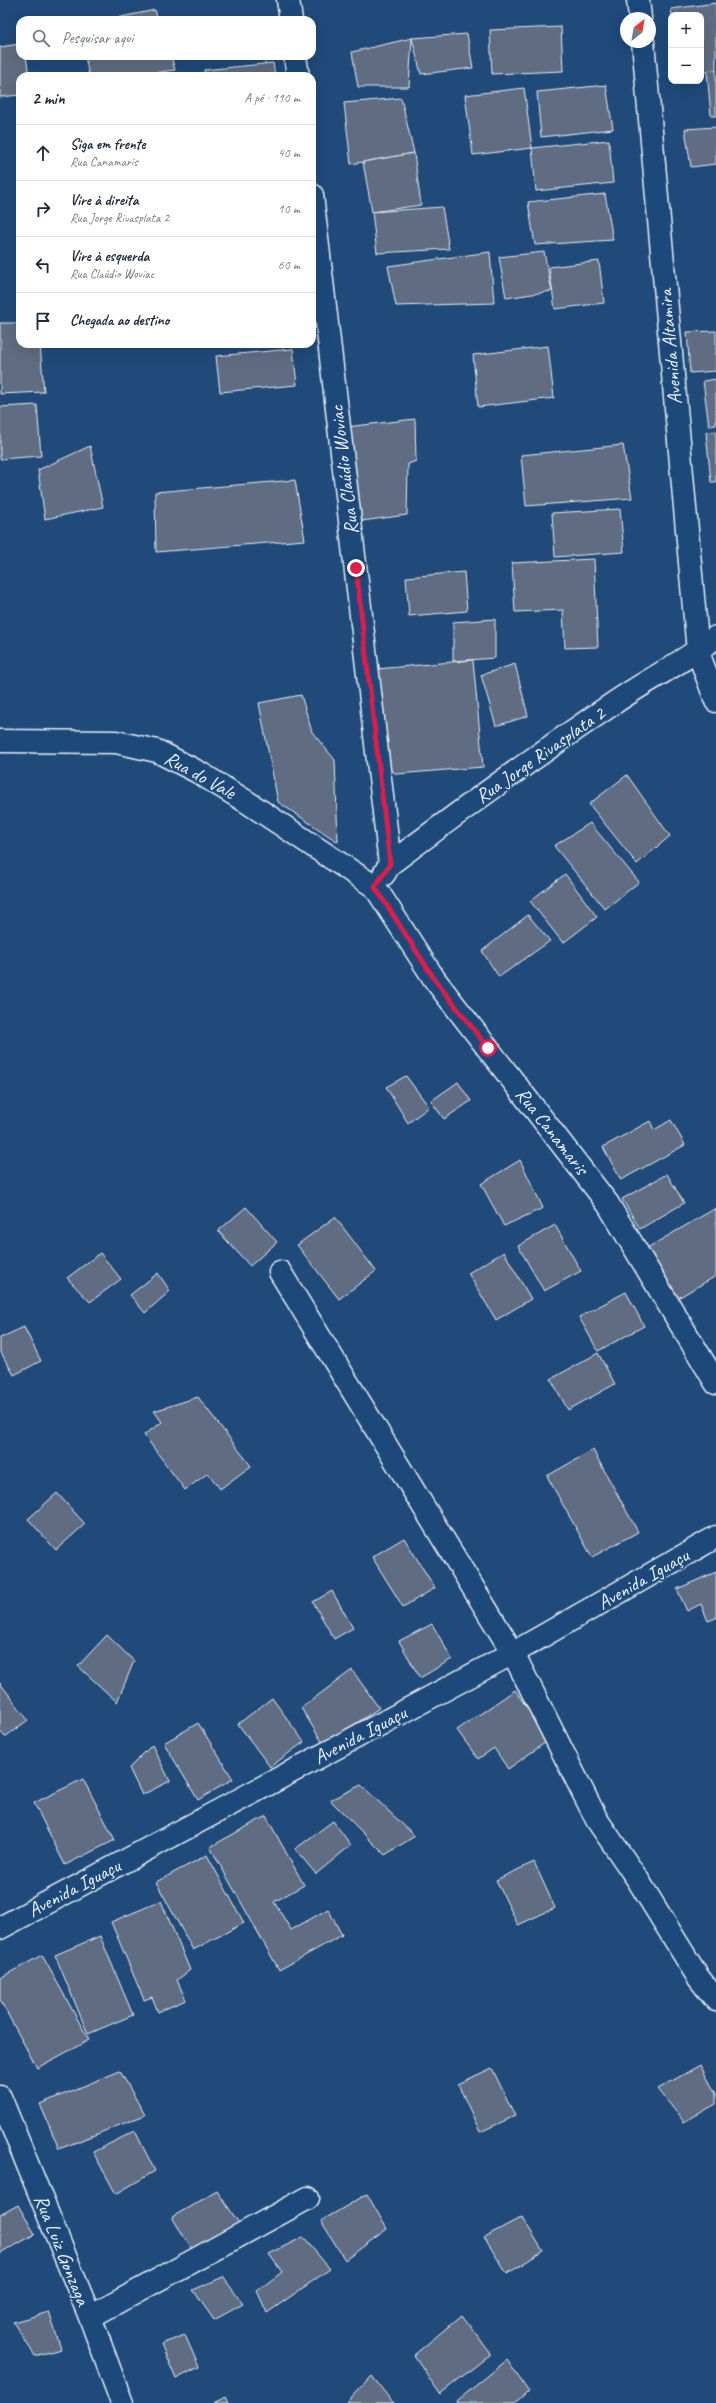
<!DOCTYPE html>
<html lang="pt">
<head>
<meta charset="utf-8">
<style>
	:root { --surface:#fff; --page:#f2f2f3; --text:#1f2937; --muted:#747a83; --line:#e0e1e3 }
	body { margin:0; font-family:Caveat,sans-serif; background:var(--page); color:var(--text) }
	.controls { position:absolute; right:12px; top:12px; display:grid; overflow:hidden; border-radius:8px; box-shadow:0 4px 16px #0002 }
	.controls button { width:36px; height:36px; display:grid; place-items:center; padding:0; border:0; border-bottom:1px solid var(--line); background:var(--surface); color:var(--text); font:20px sans-serif }
	.compass { position:absolute; left:620px; top:12px; width:36px; height:36px; border-radius:50%; background:var(--surface); box-shadow:0 4px 16px #0002; rotate:31deg }
	.stop { position:absolute; width:12px; height:12px; margin:-9px; border:3px solid #e11d48; border-radius:50%; background:#fff }
	.stop.end { background:#e11d48; border-color:#fff; box-shadow:0 1px 4px #0008 }
	.list { margin:0; padding:0; list-style:none }
	h2 { display:flex; justify-content:space-between; align-items:center; height:52px; margin:0; padding:0 16px; font-size:17px }
	h2 small { font-size:13px; font-weight:400; color:var(--muted) }
	.list li { display:grid; grid-template-columns:26px 1fr auto; gap:12px; align-items:center; box-sizing:border-box; height:56px; padding:0 16px; border-top:1px solid var(--line) }
	.list b { display:block; font-size:15px; white-space:nowrap }
	.list p { margin:0; font-size:13px; white-space:nowrap; color:var(--muted) }
	.list em { font-size:13px; font-style:normal; color:var(--muted) }
	.icon { flex:none; width:22px; height:22px; fill:none; stroke:currentColor; stroke-width:2; stroke-linecap:round; stroke-linejoin:round }
	.map { position:relative; flex:none; width:716px; height:2403px; overflow:hidden }
	.search { position:absolute; background:var(--surface); box-shadow:0 4px 16px #0002; left:16px; top:16px; width:300px; height:44px; display:flex; align-items:center; gap:10px; box-sizing:border-box; padding:0 14px; border-radius:12px; color:var(--muted); font-size:15px }
	.panel { position:absolute; background:var(--surface); box-shadow:0 4px 16px #0002; left:16px; top:72px; width:300px; height:276px; border-radius:12px }
	.map>svg:first-child { display:block }
</style>
</head>
<body>
<div class="map">
<svg width="716" height="2403" viewBox="0 0 716 2403">
	<rect width="100%" height="100%" fill="#1f4a7a"/>
	<filter id="ink" filterUnits="userSpaceOnUse"><feTurbulence type="fractalNoise" baseFrequency=".025" numOctaves="2"/><feDisplacementMap in="SourceGraphic" scale="8" xChannelSelector="R" yChannelSelector="G"/><feConvolveMatrix kernelMatrix="1 2 1 2 8 2 1 2 1" color-interpolation-filters="sRGB"/></filter>
	<g filter="url(#ink)">
		<g fill="#616c81" stroke="#e8f1f8">
			<path d="M716,3V70L701,71V15H672L671,9Z"/>
			<path d="M155,10L158,20H107Z"/>
			<path d="M561,27L563,71L492,74L490,30Z"/>
			<path d="M467,34L473,68L421,74L412,38Z"/>
			<path d="M412,38L409,87H358L352,52Z"/>
			<path d="M20,44V56H26L29,76H20V95L0,97V47Z"/>
			<path d="M85,56H171L175,70L127,76H89Z"/>
			<path d="M273,63L275,76H205L204,70Z"/>
			<path d="M716,70V116H711L707,71Z"/>
			<path d="M606,85L613,129L541,137L537,92Z"/>
			<path d="M524,88L532,148L473,155L465,95Z"/>
			<path d="M401,98L414,153L351,164L344,103Z"/>
			<path d="M716,127V164L691,167L685,129Z"/>
			<path d="M609,140L613,183L536,191L532,148Z"/>
			<path d="M414,153L421,205L372,212L363,162Z"/>
			<path d="M605,194L613,240L535,245L528,202Z"/>
			<path d="M442,207L449,249L377,253L372,212Z"/>
			<path d="M490,252L494,303L396,306L388,266Z"/>
			<path d="M544,252L552,291L506,298L499,257Z"/>
			<path d="M599,261L604,303L555,309L549,267Z"/>
			<path d="M0,323H20V344H40L44,392L0,394Z"/>
			<path d="M716,331V371L690,373L687,332Z"/>
			<path d="M548,346L554,398L478,407L473,355Z"/>
			<path d="M293,349L297,385L220,392L216,356Z"/>
			<path d="M716,379V425L709,426L703,381Z"/>
			<path d="M37,405L41,456L0,459V407Z"/>
			<path d="M415,419L416,461L408,464L407,515L362,521L346,427Z"/>
			<path d="M716,431V482H711L706,432Z"/>
			<path d="M623,445L632,498L526,506L521,455Z"/>
			<path d="M90,446L103,507L45,519L38,470Z"/>
			<path d="M295,480L305,540L156,552L155,492Z"/>
			<path d="M620,509L624,552L555,557L552,513Z"/>
			<path d="M594,559L598,647L565,648L563,610L515,612L512,563Z"/>
			<path d="M464,572L467,611L409,616L406,577Z"/>
			<path d="M495,619V658L453,661V622Z"/>
			<path d="M473,660L483,767L397,774L387,768L377,669Z"/>
			<path d="M515,664L528,716L496,726L481,675Z"/>
			<path d="M301,695L312,732L335,760L338,842L278,802L259,703Z"/>
			<path d="M627,775L670,836L637,864L589,804Z"/>
			<path d="M590,823L639,882L605,909L554,846Z"/>
			<path d="M565,874L597,917L563,943L530,901Z"/>
			<path d="M528,915L550,941L499,977L482,951Z"/>
			<path d="M406,1076L429,1107L408,1123L386,1087Z"/>
			<path d="M458,1082L471,1101L444,1119L431,1101Z"/>
			<path d="M671,1120L685,1145L621,1180L603,1147L650,1121L654,1130Z"/>
			<path d="M520,1160L543,1208L504,1226L481,1184Z"/>
			<path d="M667,1174L684,1203L640,1229L622,1199Z"/>
			<path d="M246,1207L277,1242L250,1266L218,1231Z"/>
			<path d="M716,1208V1276L678,1298L647,1248Z"/>
			<path d="M335,1217L376,1271L339,1299L297,1245Z"/>
			<path d="M555,1225L581,1271L544,1291L518,1246Z"/>
			<path d="M504,1252L531,1299L496,1320L468,1273Z"/>
			<path d="M100,1253L121,1279L90,1302L67,1278Z"/>
			<path d="M158,1273L170,1291L145,1313L130,1295Z"/>
			<path d="M626,1292L644,1326L598,1351L579,1317Z"/>
			<path d="M24,1327L41,1361L14,1375L0,1351V1338Z"/>
			<path d="M598,1353L615,1384L568,1410L551,1379Z"/>
			<path d="M198,1397L251,1466L220,1489L208,1473L185,1490L144,1435L162,1422L154,1411Z"/>
			<path d="M593,1450L638,1532L592,1557L547,1476Z"/>
			<path d="M57,1493L85,1524L56,1550L28,1519Z"/>
			<path d="M404,1538L435,1588L403,1607L372,1557Z"/>
			<path d="M716,1572V1618L708,1621L701,1604L687,1611L677,1589Z"/>
			<path d="M332,1591L353,1628L334,1639L313,1602Z"/>
			<path d="M432,1624L452,1659L420,1678L399,1641Z"/>
			<path d="M107,1635L134,1661L117,1702L78,1666Z"/>
			<path d="M352,1670L379,1708L324,1745L301,1708Z"/>
			<path d="M0,1683L28,1720L5,1737L0,1731Z"/>
			<path d="M515,1690L549,1740L508,1769L494,1748L478,1759L457,1730Z"/>
			<path d="M272,1698L304,1742L270,1767L238,1724Z"/>
			<path d="M198,1723L233,1779L198,1800L164,1743Z"/>
			<path d="M152,1745L170,1781L142,1795L129,1768Z"/>
			<path d="M83,1779L115,1840L65,1865L34,1803Z"/>
			<path d="M361,1785L415,1836L385,1855L330,1800Z"/>
			<path d="M266,1816L304,1885L274,1902L291,1930L328,1909L342,1935L279,1970L210,1847Z"/>
			<path d="M333,1821L351,1845L316,1874L295,1849Z"/>
			<path d="M207,1855L244,1923L193,1950L156,1882Z"/>
			<path d="M534,1862L555,1908L518,1925L496,1880Z"/>
			<path d="M161,1901L190,1970L177,1980L186,2000L158,2012L152,1997L144,2000L111,1922Z"/>
			<path d="M100,1936L133,2015L88,2034L55,1955Z"/>
			<path d="M42,1955L89,2040L37,2068L0,2000V1978Z"/>
			<path d="M700,2065L716,2094V2104L684,2122L658,2089Z"/>
			<path d="M492,2068L515,2116L480,2132L458,2084Z"/>
			<path d="M120,2071L145,2115L59,2149L40,2104Z"/>
			<path d="M135,2131L155,2171L116,2194L93,2152Z"/>
			<path d="M217,2191L241,2226L194,2253L172,2217Z"/>
			<path d="M367,2194L387,2229L345,2260L321,2221Z"/>
			<path d="M18,2205L35,2234L0,2254V2215Z"/>
			<path d="M522,2217L543,2251L507,2274L484,2237Z"/>
			<path d="M303,2237L330,2269L267,2313L257,2291L282,2272L269,2254Z"/>
			<path d="M223,2277L243,2304L214,2320L193,2290Z"/>
			<path d="M49,2312L61,2349L35,2356L13,2322Z"/>
			<path d="M462,2315L491,2354L440,2394L414,2355Z"/>
			<path d="M185,2335L199,2367L176,2379L161,2344Z"/>
			<path d="M507,2360L528,2391L515,2403H458L457,2401Z"/>
			<path d="M372,2376L393,2403H347Z"/>
			<path d="M226,2397L229,2403H213Z"/>
		</g>
		<g fill="none" stroke-linecap="round" stroke-linejoin="round">
			<g stroke="#e8f1f8" stroke-width="25">
				<g id="street">
					<path d="M288,0L291,20"/>
					<path d="M638,0L640,18"/>
					<path d="M643,42L698,652L716,701"/>
					<path d="M295,56L298,76"/>
					<path d="M312,195L390,864"/>
					<path d="M0,741L116,742L157,751L198,772L247,802L375,887L435,980L608,1204L716,1383"/>
					<path d="M384,874L390,864C463,809 538,754 614,703C647,680 684,662 716,637"/>
					<path d="M280,1272L513,1653L597,1820L638,1880L698,1977L716,2000"/>
					<path d="M0,1928L513,1653L716,1537"/>
					<path d="M0,2097L90,2317L122,2403"/>
					<path d="M90,2317L308,2198"/>
				</g>
			</g>
			<use href="#street" stroke="#1f4a7a" stroke-width="22"/>
		</g>
	</g>
	<g fill="none" stroke-linecap="round" stroke-linejoin="round" filter="url(#ink)">
		<path stroke="#e11d48" stroke-width="5" d="M356,568L390,864L375,887L435,980L488,1048"/>
	</g>
	<g text-anchor="middle" dominant-baseline="central" stroke-width="3" stroke-linejoin="round" paint-order="stroke">
		<g font-size="20" fill="#e8f1f8" stroke="#1f4a7a">
			<text transform="translate(670 347) rotate(-95)">Avenida Altamira</text>
			<text transform="translate(344 470) rotate(-97)">Rua Claúdio Woviac</text>
			<text transform="translate(540 755) rotate(-35)">Rua Jorge Rivasplata 2</text>
			<text transform="translate(200 775) rotate(29)">Rua do Vale</text>
			<text transform="translate(552 1131) rotate(52)">Rua Canamaris</text>
			<text transform="translate(643 1579) rotate(-30)">Avenida Iguaçu</text>
			<text transform="translate(360 1735) rotate(-28)">Avenida Iguaçu</text>
			<text transform="translate(74 1888) rotate(-28)">Avenida Iguaçu</text>
			<text transform="translate(62 2250) rotate(68)">Rua Luiz Gonzaga</text>
		</g>
	</g>
</svg>
<div class="controls">
<button>+</button>
<button>−</button>
</div>
<svg class="compass" viewBox="-18 -18 36 36"><path d="M0-13l5 13h-10z" fill="#e53935"/><path d="M0 13l5-13h-10z" fill="#747a83"/></svg>
<div class="stop" style="left:488px;top:1048px"></div>
<div class="stop end" style="left:356px;top:568px"></div>
<div class="search"><svg class="icon" aria-label="search" viewBox="0 0 24 24"><circle cx="10" cy="10" r="6"/><path d="M15 15l6 6"/></svg>Pesquisar aqui</div>
<section class="panel">
<h2>2 min<small>A pé · 110 m</small></h2>
<ul class="list">
<li><svg class="icon" aria-label="ahead" viewBox="0 0 24 24"><path d="M12 20V5M6 11l6-6 6 6"/></svg><div><b>Siga em frente</b><p>Rua Canamaris</p></div><em>40 m</em></li>
<li><svg class="icon" aria-label="right" viewBox="0 0 24 24"><path d="M7 20v-9h11M14 6l5 5-5 5"/></svg><div><b>Vire à direita</b><p>Rua Jorge Rivasplata 2</p></div><em>10 m</em></li>
<li><svg class="icon" aria-label="left" viewBox="0 0 24 24"><path d="M17 20v-9H6M10 6l-5 5 5 5"/></svg><div><b>Vire à esquerda</b><p>Rua Claúdio Woviac</p></div><em>60 m</em></li>
<li><svg class="icon" aria-label="arrive" viewBox="0 0 24 24"><path d="M6 21V4h12l-3 4 3 4H6"/></svg><div><b>Chegada ao destino</b></div></li>
</ul>
</section>
</div>
</body>
</html>
